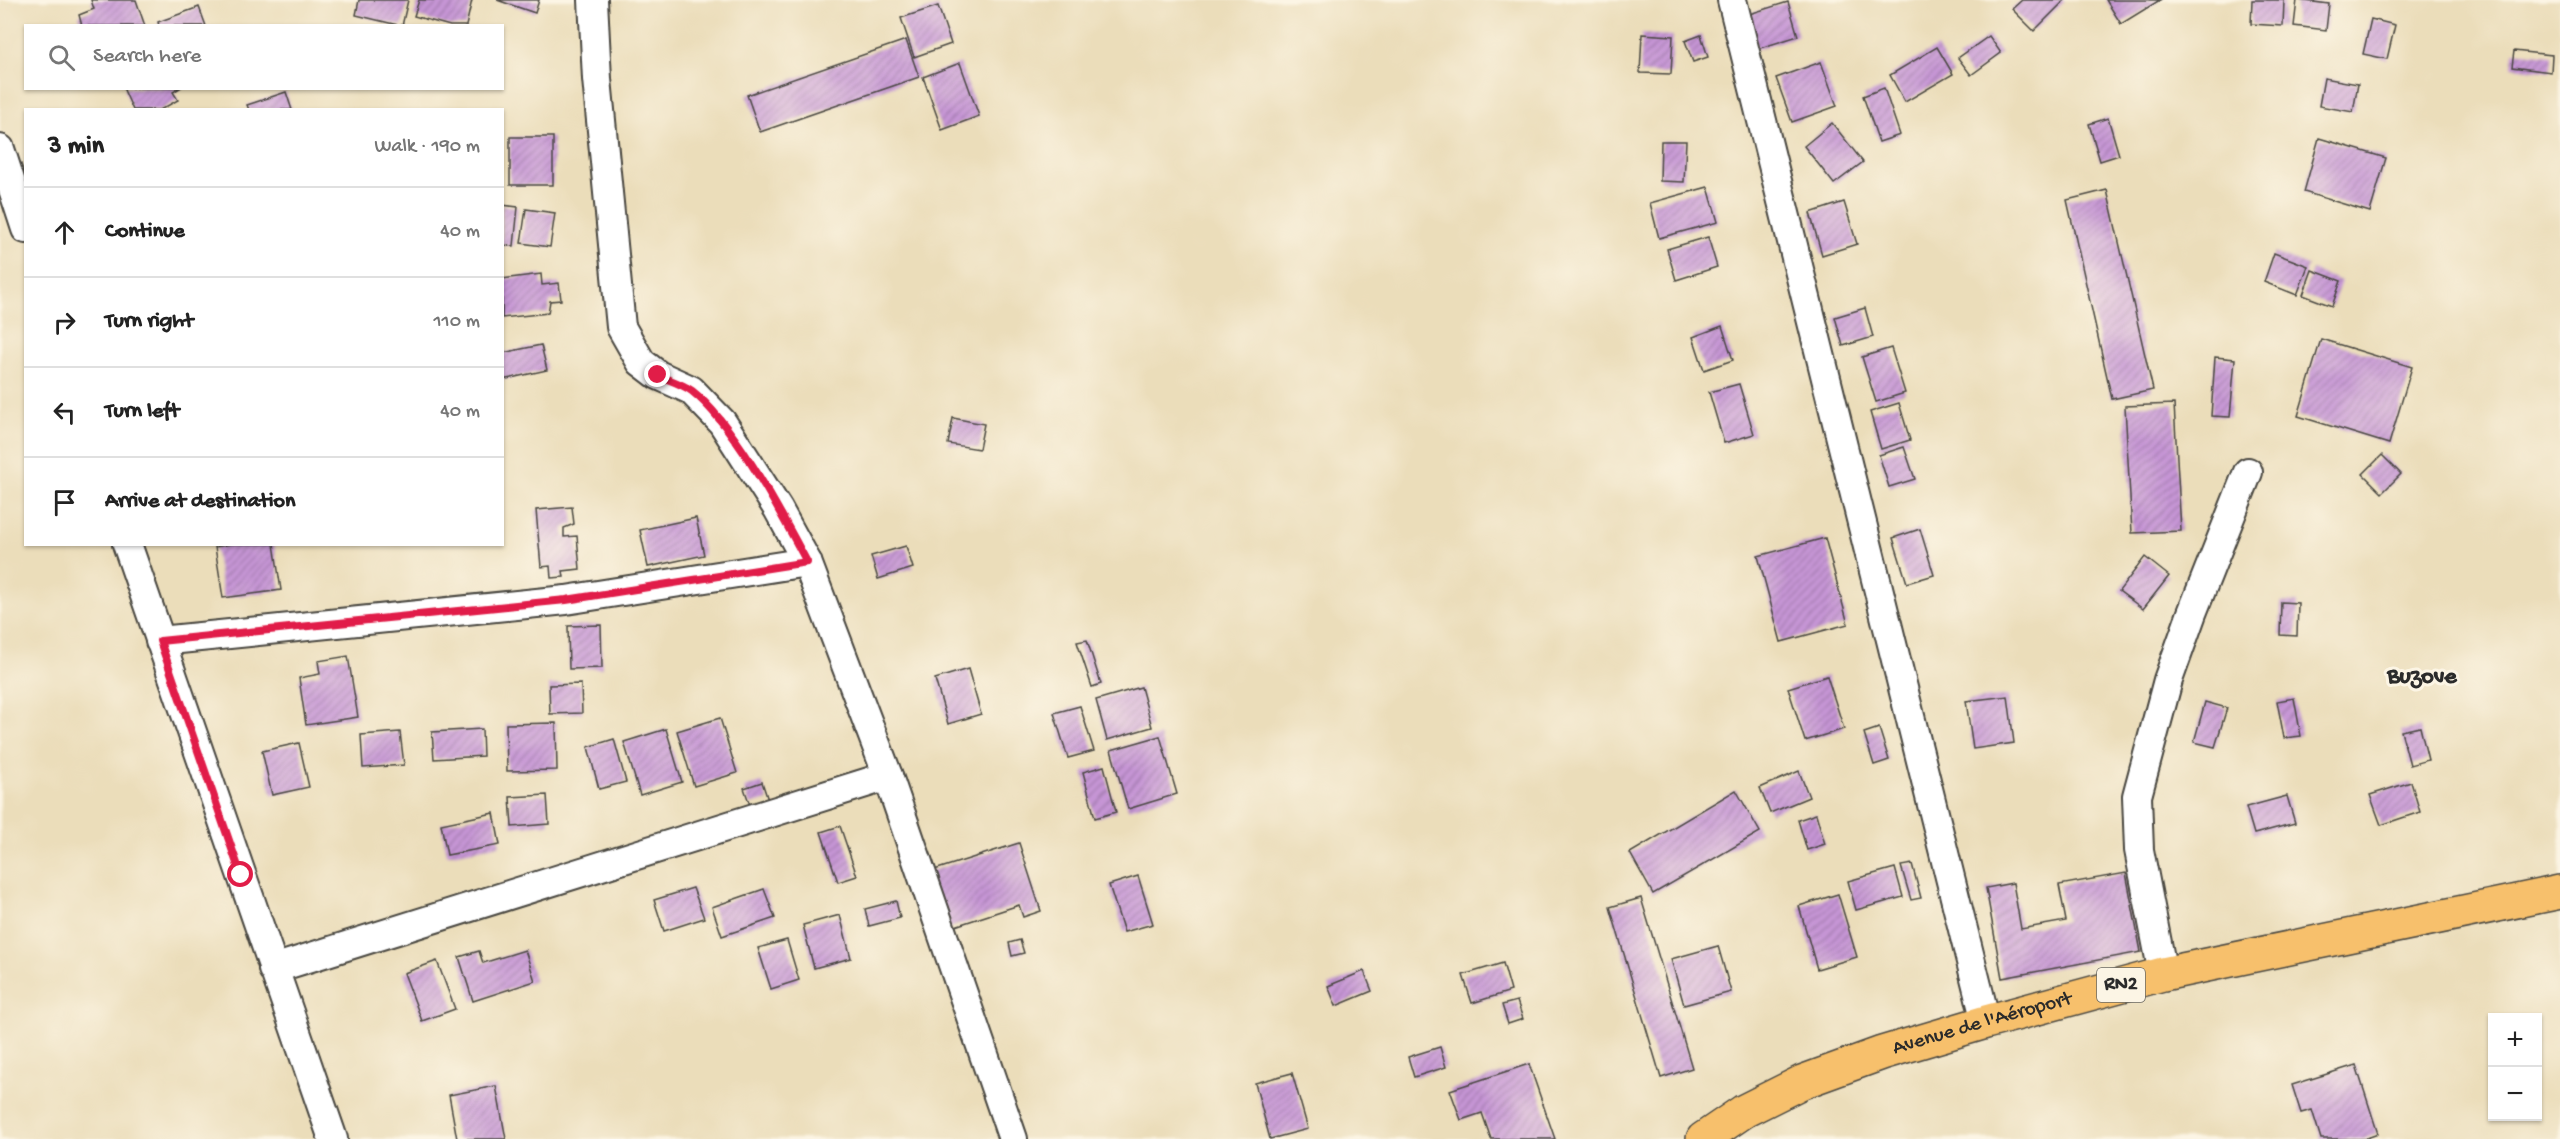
<!DOCTYPE html>
<html lang="en">
<head>
<meta charset="utf-8">
<style>
	:root { --surface:#fff; --page:#f6f6f6; --text:#222; --muted:#767676; --line:#e0e0e0 }
	body { margin:0; font-family:"Gochi Hand",sans-serif; background:var(--page); color:var(--text) }
	.controls { position:absolute; right:18px; bottom:18px; display:grid; overflow:hidden; border-radius:0px; box-shadow:0 2px 4px #0004 }
	.controls button { width:54px; height:54px; display:grid; place-items:center; padding:0; border:0; border-bottom:2px solid var(--line); background:var(--surface); color:var(--text); font:30px sans-serif }
	.stop { position:absolute; width:18px; height:18px; margin:-14px; border:4px solid #e11d48; border-radius:50%; background:#fff }
	.stop.end { background:#e11d48; border-color:#fff; box-shadow:0 2px 6px #0008 }
	.list { margin:0; padding:0; list-style:none }
	h2 { display:flex; justify-content:space-between; align-items:center; height:78px; margin:0; padding:0 24px; font-size:26px }
	h2 small { font-size:20px; font-weight:400; color:var(--muted) }
	.list li { display:grid; grid-template-columns:39px 1fr auto; gap:18px; align-items:center; box-sizing:border-box; height:90px; padding:0 24px; border-top:2px solid var(--line) }
	.list b { display:block; font-size:22px; white-space:nowrap }
	.list em { font-size:20px; font-style:normal; color:var(--muted) }
	.icon { flex:none; width:33px; height:33px; fill:none; stroke:currentColor; stroke-width:2; stroke-linecap:round; stroke-linejoin:round }
	.map { position:relative; flex:none; width:2560px; height:1139px; overflow:hidden }
	.search { position:absolute; background:var(--surface); box-shadow:0 2px 4px #0004; left:24px; top:24px; width:480px; height:66px; display:flex; align-items:center; gap:15px; box-sizing:border-box; padding:0 21px; border-radius:0px; color:var(--muted); font-size:22px }
	.panel { position:absolute; background:var(--surface); box-shadow:0 2px 4px #0004; left:24px; top:108px; width:480px; height:438px; border-radius:0px }
	.map>svg:first-child { display:block }
</style>
</head>
<body>
<div class="map">
<svg width="2560" height="1139" viewBox="0 0 2560 1139">
	<defs>
		<pattern id="building-hatch" width="6" height="6" patternUnits="userSpaceOnUse" patternTransform="scale(1.5)"><rect width="6" height="6" fill="#c695d5"/><path d="M-1 1l2-2M0 6l6-6M5 7l2-2" fill="none" stroke="#a17aad"/></pattern>
	</defs>
	<rect width="100%" height="100%" fill="#fcf5e5"/>
	<filter id="ink" filterUnits="userSpaceOnUse"><feTurbulence type="fractalNoise" baseFrequency=".0167" numOctaves="2"/><feDisplacementMap in="SourceGraphic" scale="12" xChannelSelector="R" yChannelSelector="G"/><feConvolveMatrix kernelMatrix="1 2 1 2 8 2 1 2 1" color-interpolation-filters="sRGB"/></filter>
	<filter id="wash" filterUnits="userSpaceOnUse"><feTurbulence type="fractalNoise" baseFrequency=".008" numOctaves="4" result="noise"/><feDisplacementMap in="SourceGraphic" scale="24" xChannelSelector="R" yChannelSelector="G"/><feGaussianBlur stdDeviation="1.35" result="paint"/><feColorMatrix in="noise" values="0 0 0 0 0 0 0 0 0 0 0 0 0 0 0 0 0 1.4 0 .05"/><feComposite in="paint" operator="in"/></filter>
	<g filter="url(#wash)">
		<rect width="100%" height="100%" fill="#ebddba"/>
		<g id="blocks">
			<g fill="url(#building-hatch)">
				<path d="M91,0H136L145,26H82L79,15L94,9Z"/>
				<path d="M359,0H408L402,26L356,15Z"/>
				<path d="M419,0H472L466,26H450L414,16Z"/>
				<path d="M497,0H539L535,13Z"/>
				<path d="M2022,0H2065L2034,31L2012,9Z"/>
				<path d="M2106,0H2160L2121,24Z"/>
				<path d="M2252,0H2284L2283,26L2251,24Z"/>
				<path d="M2297,0L2329,4L2326,30L2294,26Z"/>
				<path d="M1788,2L1798,36L1757,49L1746,15Z"/>
				<path d="M938,6L951,44L914,57L901,18Z"/>
				<path d="M199,7L206,26H159L158,22Z"/>
				<path d="M2371,19L2395,25L2387,59L2363,54Z"/>
				<path d="M1642,34L1673,36L1671,74L1640,73Z"/>
				<path d="M1701,35L1708,57L1693,62L1685,41Z"/>
				<path d="M1989,36L2001,53L1971,75L1958,58Z"/>
				<path d="M906,40L919,77L760,132L747,95Z"/>
				<path d="M1937,47L1953,74L1905,102L1890,75Z"/>
				<path d="M2514,51L2552,55L2551,72L2512,67Z"/>
				<path d="M1821,62L1837,106L1792,122L1776,78Z"/>
				<path d="M960,63L979,116L942,130L923,77Z"/>
				<path d="M2324,78L2358,84L2353,112L2319,106Z"/>
				<path d="M126,88H180L173,92L178,100L160,110H133L124,90Z"/>
				<path d="M1884,88L1900,135L1879,142L1863,96Z"/>
				<path d="M286,92L292,110H249L247,105Z"/>
				<path d="M2108,118L2119,155L2100,161L2089,124Z"/>
				<path d="M1832,123L1863,162L1834,184L1804,146Z"/>
				<rect x="510" y="137" width="43" height="48"/>
				<path d="M2319,138L2386,158L2370,212L2304,192Z"/>
				<path d="M1661,141H1686L1684,182L1660,181Z"/>
				<path d="M1708,187L1718,222L1659,238L1650,203Z"/>
				<path d="M2107,190L2153,390L2112,399L2067,200Z"/>
				<path d="M1844,202L1857,244L1822,255L1810,213Z"/>
				<path d="M502,205L518,207L514,246L502,245Z"/>
				<path d="M526,209L555,213L550,247L521,243Z"/>
				<path d="M1708,237L1717,267L1676,280L1667,249Z"/>
				<path d="M2274,253L2308,266L2297,295L2264,282Z"/>
				<path d="M2312,270L2341,281L2332,306L2303,295Z"/>
				<path d="M541,274L542,285L559,283L561,300L550,301L548,313L502,318V279Z"/>
				<path d="M1865,308L1873,337L1843,346L1835,317Z"/>
				<path d="M1722,326L1733,360L1704,370L1693,337Z"/>
				<path d="M2321,339L2412,367L2389,444L2298,416Z"/>
				<path d="M541,345L547,370L502,380V353Z"/>
				<path d="M1891,348L1905,393L1876,402L1862,357Z"/>
				<path d="M2215,357L2235,359L2230,417L2211,416Z"/>
				<path d="M1739,384L1754,434L1724,443L1709,392Z"/>
				<path d="M1899,403L1910,440L1881,449L1870,412Z"/>
				<path d="M2174,404L2181,531L2132,533L2125,406Z"/>
				<path d="M953,418L984,424L979,449L948,444Z"/>
				<path d="M1904,447L1915,479L1889,487L1879,455Z"/>
				<path d="M2382,455L2401,474L2382,493L2363,474Z"/>
				<path d="M572,507L574,524L564,528V537L577,536L580,569L563,571L564,577L551,578L550,566L541,567L536,510Z"/>
				<path d="M696,518L704,555L648,567L640,530Z"/>
				<path d="M1920,529L1934,575L1907,583L1893,538Z"/>
				<path d="M1825,538L1848,624L1781,642L1758,556Z"/>
				<path d="M231,544H274L281,590L223,598L215,547Z"/>
				<path d="M906,546L913,568L878,579L871,556Z"/>
				<path d="M2145,557L2169,576L2143,609L2119,591Z"/>
				<path d="M2281,602L2298,603L2297,636L2280,635Z"/>
				<path d="M601,625L602,668L569,669L568,626Z"/>
				<path d="M1087,640L1101,684L1092,687L1077,642Z"/>
				<path d="M348,656L358,717L306,725L299,678L320,674L318,661Z"/>
				<path d="M968,669L981,714L948,724L935,679Z"/>
				<path d="M1827,676L1844,729L1805,741L1788,688Z"/>
				<path d="M581,684L582,713L550,714L549,685Z"/>
				<path d="M1141,687L1152,727L1107,740L1096,700Z"/>
				<path d="M2008,696L2014,743L1973,749L1966,701Z"/>
				<path d="M2294,698L2301,736L2284,738L2277,701Z"/>
				<path d="M2205,702L2227,708L2215,747L2194,742Z"/>
				<path d="M1080,706L1094,751L1068,758L1054,713Z"/>
				<path d="M720,718L737,773L694,786L677,731Z"/>
				<path d="M556,723L557,770L507,771L506,724Z"/>
				<path d="M2420,727L2428,760L2410,765L2401,731Z"/>
				<path d="M1879,728L1889,760L1874,765L1864,733Z"/>
				<path d="M482,729L483,756L434,759L432,732Z"/>
				<path d="M666,729L682,782L640,795L624,742Z"/>
				<path d="M400,732L404,765L363,768L361,735Z"/>
				<path d="M1160,736L1177,794L1128,809L1111,750Z"/>
				<path d="M614,739L626,782L599,789L588,747Z"/>
				<path d="M299,743L309,787L272,795L262,751Z"/>
				<path d="M1104,766L1116,812L1095,818L1083,772Z"/>
				<path d="M1799,771L1809,797L1770,813L1760,788Z"/>
				<path d="M762,782L768,800L750,805L744,788Z"/>
				<path d="M2411,782L2420,812L2381,825L2370,795Z"/>
				<path d="M1736,790L1760,832L1653,894L1630,853Z"/>
				<path d="M547,795L549,824L512,827L510,797Z"/>
				<path d="M2287,796L2295,823L2254,834L2246,807Z"/>
				<path d="M494,813L500,845L447,855L441,824Z"/>
				<path d="M1816,814L1825,844L1807,850L1798,820Z"/>
				<path d="M840,826L857,876L838,882L821,832Z"/>
				<path d="M1019,843L1041,911L1023,917L1019,905L946,929L928,872Z"/>
				<path d="M1912,864L1921,898L1911,900L1901,866Z"/>
				<path d="M1895,868L1903,897L1856,910L1848,881Z"/>
				<path d="M2126,873L2141,952L2002,978L1986,888L2013,883L2021,929L2066,921L2059,885Z"/>
				<path d="M1138,876L1153,924L1124,932L1109,885Z"/>
				<path d="M693,888L704,918L664,931L654,900Z"/>
				<path d="M764,889L775,918L722,936L712,907Z"/>
				<path d="M1838,894L1857,957L1817,969L1799,906Z"/>
				<path d="M1641,898L1692,1068L1661,1078L1610,907Z"/>
				<path d="M896,901L900,918L869,926L865,909Z"/>
				<path d="M840,915L851,958L814,968L803,925Z"/>
				<path d="M787,940L799,980L771,989L758,948Z"/>
				<path d="M1020,940L1024,953L1012,956L1009,943Z"/>
				<path d="M1718,946L1731,992L1684,1005L1671,959Z"/>
				<path d="M525,950L535,981L473,1001L459,957L479,951L483,963Z"/>
				<path d="M437,961L455,1009L422,1021L404,973Z"/>
				<path d="M1503,963L1511,991L1472,1003L1463,975Z"/>
				<path d="M1364,971L1372,991L1336,1006L1328,986Z"/>
				<path d="M1517,1001L1523,1019L1508,1024L1502,1005Z"/>
				<path d="M1440,1047L1446,1067L1414,1077L1408,1057Z"/>
				<path d="M1529,1064L1555,1139H1491L1482,1113L1461,1120L1450,1090Z"/>
				<path d="M2356,1065L2378,1134L2364,1139H2321L2312,1110L2301,1113L2292,1085Z"/>
				<path d="M1292,1073L1308,1129L1270,1139L1255,1083Z"/>
				<path d="M496,1086L506,1139H457L449,1095Z"/>
			</g>
		</g>
	</g>
	<g filter="url(#ink)">
		<use href="#blocks" fill-opacity="0" stroke="#484640" stroke-width="1.5"/>
		<g fill="none" stroke-linecap="round" stroke-linejoin="round">
			<g stroke="#484640" stroke-width="32">
				<g id="street">
					<path d="M593,0L597,79L621,327L641,362L658,375L691,390L722,422L778,509L807,562L888,776L1013,1139"/>
					<path d="M1732,0L1986,1022"/>
					<path d="M0,149L26,229"/>
					<path d="M127,544L333,1139"/>
					<path d="M160,641L566,600L807,562"/>
					<path d="M273,969L888,776"/>
					<path d="M2163,974L2139,850L2137,796L2168,680L2192,613L2248,472"/>
				</g>
			</g>
			<g stroke="#484640" stroke-width="36">
				<g id="highway">
					<path id="s1" d="M1703,1139L1744,1111L1802,1082L1882,1053L1986,1022L2163,974L2560,892"/>
				</g>
			</g>
			<use href="#street" stroke="#fff" stroke-width="28"/>
			<use href="#highway" stroke="#f7c06c" stroke-width="33"/>
		</g>
	</g>
	<g fill="none" stroke-linecap="round" stroke-linejoin="round" filter="url(#ink)">
		<path stroke="#e11d48" stroke-width="8" d="M241,875L160,641L566,600L807,562C780,512 735,425 692,391C683,384 669,380 658,375"/>
	</g>
	<g text-anchor="middle" dominant-baseline="central" stroke-width="6" stroke-linejoin="round" paint-order="stroke">
		<rect fill="#fcf5e5" stroke="#6a6863" stroke-width="1.5" x="2097" y="968" width="48" height="34" rx="4.5"/>
		<g font-size="20" font-weight="bold" fill="#2b2b2b">
			<text x="2121" y="985">RN2</text>
		</g>
		<g font-size="21" fill="#2b2b2b" stroke="#fcf5e5">
			<text stroke="none"><textPath href="#s1" startOffset="304">Avenue de l'Aéroport</textPath></text>
		</g>
		<g font-size="24" font-weight="bold" fill="#2b2b2b" stroke="#fcf5e5">
			<text x="2422" y="677">Buzove</text>
		</g>
	</g>
</svg>
<div class="controls">
<button>+</button>
<button>−</button>
</div>
<div class="stop" style="left:241px;top:875px"></div>
<div class="stop end" style="left:658px;top:375px"></div>
<div class="search"><svg class="icon" aria-label="search" viewBox="0 0 24 24"><circle cx="10" cy="10" r="6"/><path d="M15 15l6 6"/></svg>Search here</div>
<section class="panel">
<h2>3 min<small>Walk · 190 m</small></h2>
<ul class="list">
<li><svg class="icon" aria-label="ahead" viewBox="0 0 24 24"><path d="M12 20V5M6 11l6-6 6 6"/></svg><div><b>Continue</b></div><em>40 m</em></li>
<li><svg class="icon" aria-label="right" viewBox="0 0 24 24"><path d="M7 20v-9h11M14 6l5 5-5 5"/></svg><div><b>Turn right</b></div><em>110 m</em></li>
<li><svg class="icon" aria-label="left" viewBox="0 0 24 24"><path d="M17 20v-9H6M10 6l-5 5 5 5"/></svg><div><b>Turn left</b></div><em>40 m</em></li>
<li><svg class="icon" aria-label="arrive" viewBox="0 0 24 24"><path d="M6 21V4h12l-3 4 3 4H6"/></svg><div><b>Arrive at destination</b></div></li>
</ul>
</section>
</div>
</body>
</html>
